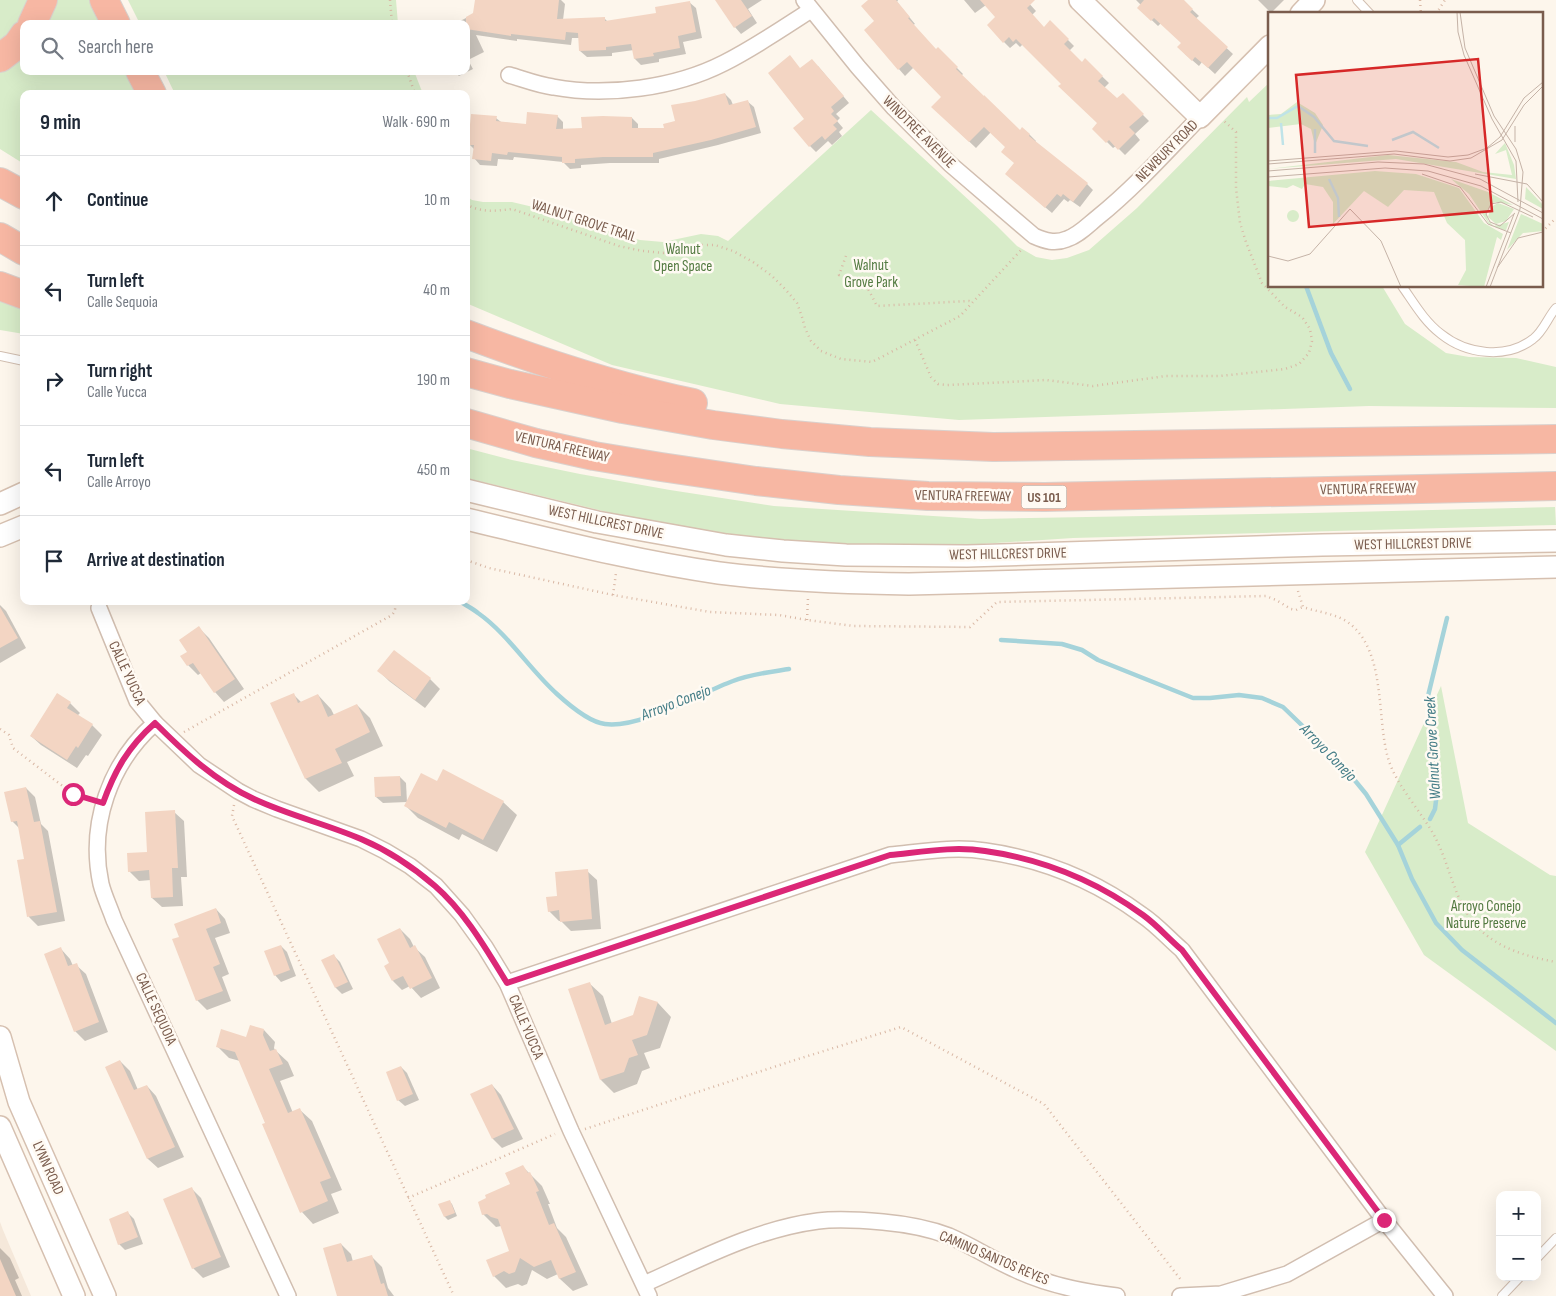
<!DOCTYPE html>
<html lang="en">
<head>
<meta charset="utf-8">
<style>
	:root { --surface:#fff; --page:#f6f6f7; --text:#1f2937; --muted:#747a83; --line:#e0e1e3 }
	body { margin:0; font-family:"Sofia Sans Condensed",sans-serif; background:var(--page); color:var(--text) }
	.controls { position:absolute; right:15px; bottom:15px; display:grid; overflow:hidden; border-radius:10px; box-shadow:0 5px 20px #0002 }
	.controls button { width:45px; height:45px; display:grid; place-items:center; padding:0; border:0; border-bottom:1px solid var(--line); background:var(--surface); color:var(--text); font:25px sans-serif }
	.stop { position:absolute; width:15px; height:15px; margin:-11px; border:4px solid #db2777; border-radius:50%; background:#fff }
	.stop.end { background:#db2777; border-color:#fff; box-shadow:0 1px 5px #0008 }
	.list { margin:0; padding:0; list-style:none }
	h2 { display:flex; justify-content:space-between; align-items:center; height:65px; margin:0; padding:0 20px; font-size:21px }
	h2 small { font-size:16px; font-weight:400; color:var(--muted) }
	.list li { display:grid; grid-template-columns:32px 1fr auto; gap:15px; align-items:center; box-sizing:border-box; height:90px; padding:0 20px; border-top:1px solid var(--line) }
	.list b { display:block; font-size:19px; white-space:nowrap }
	.list p { margin:0; font-size:16px; white-space:nowrap; color:var(--muted) }
	.list em { font-size:16px; font-style:normal; color:var(--muted) }
	.icon { flex:none; width:28px; height:28px; fill:none; stroke:currentColor; stroke-width:2; stroke-linecap:round; stroke-linejoin:round }
	.map { position:relative; flex:none; width:1556px; height:1296px; overflow:hidden }
	.search { position:absolute; background:var(--surface); box-shadow:0 5px 20px #0002; left:20px; top:20px; width:450px; height:55px; display:flex; align-items:center; gap:12px; box-sizing:border-box; padding:0 18px; border-radius:10px; color:var(--muted); font-size:19px }
	.panel { position:absolute; background:var(--surface); box-shadow:0 5px 20px #0002; left:20px; top:90px; width:450px; height:515px; border-radius:10px }
	.map>svg:first-child { display:block }
</style>
</head>
<body>
<div class="map">
<svg width="1556" height="1296" viewBox="0 0 1556 1296">
	<rect width="100%" height="100%" fill="#fdf6ec"/>
	<path fill="#f5e8da" d="M0,1222L3,1230L31,1296H0Z"/>
	<g fill="#d8ecc9">
		<path d="M0,0H31C23,14 14,31 0,40Z"/>
		<path d="M48,0H94L106,24H37Z"/>
		<path d="M128,0H396L398,24H140Z"/>
		<path d="M24,43V71H130L142,94H24V164L0,149V62Z"/>
		<path d="M164,71H414L423,94H175Z"/>
		<path d="M1270,82V286H1382L1405,324L1446,353L1469,357L1516,358L1556,367V408L1369,406L959,420L780,404L612,365L466,303V196L472,200L483,202H512L550,211L613,233L640,240L663,242L701,234L718,236L728,241L871,110L997,226L1017,246L1036,257L1052,260L1067,258L1089,250L1137,208L1247,97L1249,102Z"/>
		<path d="M0,296L24,303V334L0,330Z"/>
		<path d="M466,448L512,460L580,474L670,490L774,506L981,519L1310,513L1555,507L1556,525L1073,538L921,548L837,546L757,540L657,524L466,478Z"/>
		<path d="M1441,686L1468,823L1550,875L1556,876V1051L1424,955L1365,852Z"/>
	</g>
	<g fill="#0003">
		<path d="M476,0H561L565,4L563,20L604,18L608,22L657,14L689,2L696,8L702,38L683,42L686,54L659,59V62L641,65L635,59L634,50L612,53V56L587,57L580,51V38H572L571,45L517,39V41L476,35L484,52L468,60L473,69L459,76L454,71H466V24H454L474,14Z"/>
		<path d="M717,0H762L748,9L757,23L741,34L735,27Z"/>
		<path d="M869,0H898L897,2L915,24L913,25L936,51L938,49L963,74L961,76L1020,131L1029,134L1036,141L1035,143L1087,184L1093,190L1080,207L1070,200L1068,202L1064,199L1052,213L1013,180L1016,164L1006,147L991,132L976,148L939,113L943,97L914,67L905,76L865,30L876,21Z"/>
		<path d="M964,0H1026L1036,11L1032,15L1044,28L1050,22L1074,46L1069,51L1082,64L1085,60L1109,83L1104,88L1117,100L1123,95L1149,121L1135,134L1140,140L1125,155L1116,146L1113,148L1094,129L1099,123L1062,84L1023,44L1020,47L1016,43L1010,48L1004,42L997,17L986,5L975,13Z"/>
		<path d="M1136,0H1182L1199,16L1195,19L1233,54L1215,74L1202,62L1199,66L1185,54L1182,43L1161,23L1158,26L1139,8L1141,5Z"/>
		<path d="M1258,0H1284L1271,13Z"/>
		<path d="M818,66L849,103L836,114L840,118L837,121L843,128L839,132L842,136L832,145L828,141L816,152L810,146L801,69Z"/>
		<path d="M725,94L731,100L733,105L747,101L754,107L761,133L718,145L659,159V163H610L581,165V168L570,169L563,162L514,157L513,160L498,159L497,166L480,165L474,158V149L469,144L496,118L501,122L527,125L557,116L563,122V130L583,129L632,118L638,124V129H666L677,122L695,102Z"/>
		<path d="M0,605L6,611L26,648L0,663Z"/>
		<path d="M199,628L209,638L244,689L224,702L215,692L201,673L198,675L188,665V652Z"/>
		<path d="M394,652L430,679L440,689L425,708L389,681L379,671Z"/>
		<path d="M293,694L302,703L318,695L331,709L334,715L357,705L370,718L383,746L347,762L354,776L319,792L306,779L272,704Z"/>
		<path d="M70,703L80,713L77,716L92,725L102,735L88,756L86,755L77,768L41,745L31,736Z"/>
		<path d="M444,771L503,802L517,815L497,852L462,834L459,840L418,818L405,805L437,783Z"/>
		<path d="M400,777L406,783L407,802L383,803L376,797Z"/>
		<path d="M26,788L35,797L41,824L48,831L65,921L38,926L29,917L18,861L26,860L20,829L12,821Z"/>
		<path d="M174,812L184,821L187,877H181L183,906L162,907L152,898L151,880L139,881L129,871L148,853Z"/>
		<path d="M587,871L597,880L601,929L571,931L561,921H559L549,911L558,897Z"/>
		<path d="M216,909L225,919L230,933L215,938L229,974L222,977L231,1001L207,1010L197,1000L180,938Z"/>
		<path d="M400,929L410,939L414,947L425,957L440,988L421,998L410,986L402,990L393,981Z"/>
		<path d="M281,946L287,952L296,976L281,982L275,975Z"/>
		<path d="M61,949L70,959L73,966L76,965L86,974L108,1032L85,1041L75,1031Z"/>
		<path d="M334,956L340,962L353,989L342,994L336,988L323,961Z"/>
		<path d="M589,983L603,996L612,1024L634,1016L640,998L658,1003L671,1017L660,1048L644,1053L650,1068L642,1071L637,1084L614,1093L601,1080Z"/>
		<path d="M264,1030L275,1042L274,1048L275,1050L288,1062L294,1076L280,1081L293,1113L300,1110L312,1121L342,1190L331,1194L339,1213L313,1224L302,1212L240,1061L229,1058L217,1046L247,1038Z"/>
		<path d="M120,1061L130,1071L138,1090L147,1086L156,1096L184,1157L158,1168L148,1159L107,1067Z"/>
		<path d="M401,1067L407,1073L419,1100L405,1106L398,1100Z"/>
		<path d="M492,1085L501,1095L523,1139L502,1148L493,1139Z"/>
		<path d="M523,1167L542,1186L550,1204H548L557,1228L566,1237L588,1285L573,1291L560,1279L558,1274L547,1279L532,1270L527,1284L522,1286L518,1284L506,1288L494,1276L511,1252L501,1226L496,1227L483,1214L512,1185Z"/>
		<path d="M191,1188L201,1198L230,1267L203,1278L193,1268Z"/>
		<path d="M449,1201L452,1204L457,1216L448,1220L445,1217L440,1205Z"/>
		<path d="M128,1213L134,1219L143,1244L125,1250L119,1244Z"/>
		<path d="M341,1244L351,1254L353,1262L372,1257L382,1267L388,1288L394,1296H338Z"/>
		<path d="M0,1248L10,1258L19,1278L15,1280L22,1296H0Z"/>
	</g>
	<g fill="none" stroke-linecap="round" stroke-linejoin="round">
		<g stroke="#a5d3da" stroke-width="4.5">
			<path d="M1306,286L1331,353L1350,389"/>
			<path d="M459,601C465,605 472,608 478,613C508,634 530,670 557,694C569,705 589,722 605,724C639,729 700,693 733,681C751,674 770,672 789,669"/>
			<path d="M1001,640L1062,644L1082,650L1098,660L1193,698H1210L1239,695L1262,698L1283,707L1339,761L1366,794L1398,845L1412,879L1436,923L1462,950L1556,1023"/>
			<path d="M1430,819L1435,809L1437,792V766L1428,696L1447,618"/>
			<path d="M1398,845L1420,827"/>
		</g>
	</g>
	<g fill="#f3d5c3">
		<path d="M475,0H559L557,19L605,17V21L656,13L655,7L690,1L696,32L678,36L680,48L653,53L654,56L634,59L631,44L606,47V50L579,51L578,33L566,32L565,40L511,34V36L466,29V17L473,13Z"/>
		<path d="M715,0H741L752,16L734,28Z"/>
		<path d="M868,0H896L910,17L908,18L936,49L938,47L958,67L956,69L984,96V95L1020,130L1022,127L1030,134L1029,136L1088,183L1073,202L1063,194L1061,197L1057,194L1045,208L1005,174L1014,163L1001,152L1005,147L984,127L969,142L931,107L941,97L907,62L898,70L864,30L874,21L861,6Z"/>
		<path d="M980,0H1035L1027,8L1044,27L1050,20L1069,39L1064,44L1082,62L1085,58L1103,76L1098,81L1117,98L1123,93L1144,114L1129,127L1135,133L1118,150L1109,140L1106,143L1092,129L1097,123L1058,86L1061,84L1016,39L1013,42L1009,37L1003,43L987,25L995,17Z"/>
		<path d="M1144,0H1184L1193,9L1190,12L1228,47L1208,68L1195,57L1192,61L1177,47L1181,43L1154,18L1151,21L1137,8Z"/>
		<path d="M790,55L800,68L812,59L844,96L831,107L834,111L831,114L838,121L833,125L837,129L825,140L822,136L809,147L793,128L804,119L768,73Z"/>
		<path d="M725,93L729,105L748,100L756,127L711,140L653,153V157H603L575,159V163H562V157L508,152L507,155L492,153L491,161L472,159L474,145H468L471,114L497,116L496,121L526,124L527,112L558,115L556,129L582,128L581,117L603,116L632,117V128H664L663,124L675,121L671,105L695,101Z"/>
		<path d="M0,607L18,638L0,648Z"/>
		<path d="M199,626L235,679L214,693L193,663L187,666L180,656L187,652L179,640Z"/>
		<path d="M394,650L431,678L415,700L377,671Z"/>
		<path d="M57,693L71,702L67,708L93,724L78,748L76,746L67,760L30,736Z"/>
		<path d="M294,693L298,703L318,694L328,717L357,704L370,732L335,749L342,763L305,779L270,703Z"/>
		<path d="M443,769L504,801L483,840L449,822L446,828L404,806L421,773L437,781Z"/>
		<path d="M400,776L401,796L375,797L374,777Z"/>
		<path d="M26,787L34,822L40,821L57,912L27,917L17,860L24,859L17,821L11,822L4,792Z"/>
		<path d="M175,810L178,868H172L173,897L151,898L149,870L128,872L127,853L147,852L145,812Z"/>
		<path d="M588,869L592,919L560,922L559,910L548,912L546,897L557,896L555,872Z"/>
		<path d="M216,908L221,923L206,929L220,964L213,967L223,991L196,1001L172,939L179,937L174,924Z"/>
		<path d="M400,928L410,948L415,945L432,978L410,989L403,976L392,981L384,966L389,963L377,939Z"/>
		<path d="M281,945L290,970L274,976L264,951Z"/>
		<path d="M61,947L68,966L77,963L99,1022L74,1032L44,954Z"/>
		<path d="M334,954L348,982L335,988L321,960Z"/>
		<path d="M590,982L605,1025L633,1015L639,996L658,1002L647,1035L632,1040L638,1055L629,1058L624,1072L600,1080L568,989Z"/>
		<path d="M250,1025L264,1029L263,1035L270,1051L276,1049L283,1064L269,1069L288,1113L300,1108L331,1178L320,1182L328,1201L300,1213L262,1124L265,1123L235,1052L216,1047L221,1029L246,1037Z"/>
		<path d="M120,1060L134,1090L147,1085L175,1147L147,1159L105,1067Z"/>
		<path d="M401,1066L413,1094L397,1101L386,1072Z"/>
		<path d="M492,1084L514,1129L492,1139L470,1094Z"/>
		<path d="M523,1165L528,1173L530,1172L539,1191L536,1192L549,1225L554,1223L576,1272L559,1279L551,1260L534,1267L520,1258L515,1272L509,1274L504,1271L493,1277L486,1260L509,1251L498,1219L491,1217L487,1214L482,1215L478,1202L486,1198L485,1195L510,1184L505,1173Z"/>
		<path d="M192,1187L221,1257L192,1269L163,1199Z"/>
		<path d="M450,1200L455,1213L444,1217L438,1204Z"/>
		<path d="M128,1211L138,1237L118,1245L109,1219Z"/>
		<path d="M341,1243L347,1262L372,1255L381,1284L384,1283L388,1296H337L323,1248Z"/>
		<path d="M0,1259L16,1296H0Z"/>
	</g>
	<g fill="none" stroke-linecap="round" stroke-linejoin="round">
		<g stroke="#d1beb0" stroke-width="10">
			<g id="lane">
				<path d="M1357,0L1370,14"/>
				<path d="M1402,286C1414,303 1424,321 1441,334C1466,354 1506,360 1533,339C1543,332 1548,317 1556,308"/>
				<path d="M0,356L24,361"/>
				<path d="M1537,1258L1556,1238"/>
				<path d="M1502,1296L1520,1277"/>
			</g>
		</g>
		<g stroke="#d1beb0" stroke-width="18">
			<g id="street">
				<path d="M804,0L858,67L894,108L950,164L1034,236C1045,241 1055,244 1067,239C1079,235 1088,225 1098,217C1135,187 1167,151 1200,117"/>
				<path d="M509,75C523,79 538,85 553,87C607,97 675,88 724,63C754,48 783,28 811,10"/>
				<path d="M99,608L137,701L155,723L199,765L238,791L253,799L277,809L361,839L385,851L410,866L436,886L462,915L485,947L507,983L571,1131L649,1296"/>
				<path d="M155,723C110,763 88,824 101,884C104,896 110,908 114,920L288,1296"/>
				<path d="M507,983L890,855C921,852 954,846 985,851C1042,859 1096,881 1142,915C1157,925 1169,939 1182,950L1384,1220L1445,1296"/>
				<path d="M644,1284C700,1259 756,1229 818,1221C839,1218 862,1220 883,1222C905,1224 928,1228 949,1236C972,1246 992,1259 1014,1269C1045,1284 1082,1292 1117,1296"/>
				<path d="M1180,1296L1221,1294L1287,1274L1384,1220"/>
			</g>
		</g>
		<g stroke="#d6c0b0" stroke-width="24">
			<g id="secondary">
				<path d="M1080,0L1200,117L1270,46"/>
				<path d="M1301,14L1314,0"/>
				<path d="M466,490L597,522L726,545L783,551L846,555L967,556L1322,545L1556,541"/>
				<path d="M0,504L24,493"/>
				<path d="M466,519C550,539 634,561 719,573C782,581 846,583 909,584L1556,567"/>
				<path d="M0,536L24,526"/>
				<path d="M0,1037L19,1102L105,1296"/>
				<path d="M0,1127L74,1296"/>
			</g>
		</g>
		<g stroke="#dad1cd" stroke-width="30">
			<g id="highway">
				<path d="M104,0L116,24"/>
				<path d="M32,24L43,0"/>
				<path d="M0,58L17,45L24,35"/>
				<path d="M140,71L152,94"/>
				<path d="M0,182L24,195"/>
				<path d="M0,237L24,251"/>
				<path d="M0,286L24,295"/>
				<path d="M466,334C540,362 616,387 693,403"/>
				<path d="M466,372L510,384L623,409L713,425L782,434L870,442L993,447L1556,439"/>
				<path d="M466,423L536,443L594,456L661,467L756,481L839,490L928,496L1045,497L1556,486"/>
			</g>
		</g>
		<g stroke="#d9b8a5" stroke-width="2.5" stroke-dasharray="1 4" stroke-linecap="butt">
			<path d="M390,0L392,24"/>
			<path d="M1420,0L1421,14"/>
			<path d="M1436,14L1445,0"/>
			<path d="M407,71L415,94"/>
			<path d="M466,204C481,213 496,211 512,209L619,246L643,251L663,253L696,245H715L733,251L753,262L772,276L786,290L797,303L802,317L805,328L811,341L821,351L841,359L872,362L960,316L1022,249"/>
			<path d="M1542,232L1556,218"/>
			<path d="M846,256L839,275L865,283L877,306L969,301L973,302"/>
			<path d="M915,340L931,377L938,384L947,385L1046,380L1093,386L1166,376H1220L1285,369L1299,364L1309,353L1312,341L1310,329L1302,317L1285,307L1262,283L1246,242L1240,223L1236,188V132L1223,120"/>
			<path d="M466,560L489,568L613,595L710,612L779,615L807,620L854,626L970,627L997,602L1266,596L1276,600L1291,609L1296,610L1303,607"/>
			<path d="M1298,591L1303,607C1317,612 1333,613 1346,621C1387,648 1376,717 1388,758C1396,786 1423,813 1436,839C1447,861 1452,885 1463,906C1481,943 1518,955 1556,962"/>
			<path d="M613,595L616,573"/>
			<path d="M807,620L808,598"/>
			<path d="M0,729L9,735L13,748L73,794L91,799"/>
			<path d="M184,732L392,615C396,610 396,607 393,601"/>
			<path d="M234,805L232,816L454,1296"/>
			<path d="M585,1129L795,1060L901,1027L1044,1104L1181,1280"/>
			<path d="M408,1198L555,1134"/>
		</g>
		<use href="#lane" stroke="#fff" stroke-width="8"/>
		<use href="#street" stroke="#fff" stroke-width="15"/>
		<use href="#secondary" stroke="#fff" stroke-width="21"/>
		<use href="#highway" stroke="#f7b7a3" stroke-width="28"/>
	</g>
	<g fill="none" stroke-linecap="round" stroke-linejoin="round">
		<path stroke="#db2777" stroke-width="6" d="M73,794L103,803C115,770 128,747 155,723C184,752 215,781 254,799C288,815 326,824 361,839C387,850 413,867 435,886C465,912 486,949 507,983L890,855C921,852 954,846 985,851C1042,859 1096,881 1143,915C1157,925 1169,939 1182,950L1384,1220"/>
	</g>
	<g text-anchor="middle" dominant-baseline="central" stroke-width="5" stroke-linejoin="round" paint-order="stroke">
		<rect fill="#fffaf3" stroke="#a28b7f" stroke-width="1" x="1021.5" y="485.5" width="45" height="23" rx="4"/>
		<g font-size="14" font-weight="bold" fill="#7a5c4d">
			<text x="1044" y="497">US 101</text>
		</g>
		<g font-size="15" fill="#7a5c4d" stroke="#fffaf3">
			<text transform="translate(919 132) rotate(45)">WINDTREE AVENUE</text>
			<text transform="translate(1167 151) rotate(-45)">NEWBURY ROAD</text>
			<text transform="translate(584 221) rotate(18)">WALNUT GROVE TRAIL</text>
			<text transform="translate(562 447) rotate(13)">VENTURA FREEWAY</text>
			<text transform="translate(1368 489) rotate(-1)">VENTURA FREEWAY</text>
			<text transform="translate(963 496) rotate(1)">VENTURA FREEWAY</text>
			<text transform="translate(606 522) rotate(12)">WEST HILLCREST DRIVE</text>
			<text transform="translate(1413 544) rotate(-1)">WEST HILLCREST DRIVE</text>
			<text transform="translate(1008 554) rotate(-1)">WEST HILLCREST DRIVE</text>
			<text transform="translate(127 673) rotate(65)">CALLE YUCCA</text>
			<text transform="translate(156 1009) rotate(65)">CALLE SEQUOIA</text>
			<text transform="translate(526 1027) rotate(67)">CALLE YUCCA</text>
			<text transform="translate(48 1168) rotate(66)">LYNN ROAD</text>
			<text transform="translate(994 1258) rotate(23)">CAMINO SANTOS REYES</text>
		</g>
		<g font-size="15" fill="#537a41" stroke="#fffaf3">
			<text x="683" y="249">Walnut<tspan x="683" dy="17">Open Space</tspan></text>
			<text x="871" y="265">Walnut<tspan x="871" dy="17">Grove Park</tspan></text>
			<text x="1486" y="906">Arroyo Conejo<tspan x="1486" dy="17">Nature Preserve</tspan></text>
		</g>
		<g font-size="16" font-style="italic" fill="#437c86" stroke="#fffaf3">
			<text transform="translate(676 703) rotate(-21)">Arroyo Conejo</text>
			<text transform="translate(1433 748) rotate(-93)">Walnut Grove Creek</text>
			<text transform="translate(1328 753) rotate(46)">Arroyo Conejo</text>
		</g>
	</g>
	<g transform="translate(1268 12)">
		<rect width="275" height="275" fill="#fdf6ec"/>
		<path d="M29,90L47,101L55,113L47,133L43,117L33,112L0,116V103L13,102ZM237,131L246,153L248,167L128,147L0,157L120,143L188,150L215,160L244,163L238,138L227,142ZM107,159L148,162L191,176L216,211L235,222L233,228L229,225L216,275L190,273L198,258L197,228L179,211L166,180L136,178L120,195L96,179L65,212V190L55,175L37,172L34,177L25,173L19,176L0,174V169ZM183,167L220,180L245,193L227,190L218,199L220,209L226,214L241,210L238,218H236L227,215L221,212L201,182ZM258,175L275,193V197L257,187ZM230,191L246,197L238,209L228,212L220,205L223,195ZM19 204a6 6 0 1 1 12 0a6 6 0 1 1-12 0ZM253,202L275,212V219L255,221L239,238Z" fill="#d8ecc9"/>
		<path fill="none" stroke="#bfe3e8" stroke-width="2.5" d="M0,106H9L30,94L46,105L66,129L100,134M13,111L15,133M124,128L145,120L171,136M47,141V117M61,167L70,186L71,205"/>
		<path fill="none" stroke="#c5b3a7" stroke-width="1" d="M189,0L190,20L196,43L224,107L248,149L250,190M192,0L197,36L226,104L248,137L255,160L252,197L222,275M247,114V130M0,149L128,139L180,145L200,143L219,136L232,125L256,86L275,70M0,152L126,142L182,149L203,146L234,128L256,93L275,74M0,159L110,150L156,152L212,167L275,201M154,162L192,175L220,212L243,221M207,162L259,172L275,190M0,165L117,156L160,159L213,174L275,207M247,201L232,214L222,210L218,202L223,192L233,190L265,205M0,244L20,249L42,242L82,197L113,229L133,275M229,256L250,226L275,220M218,275L246,202"/>
		<path fill="#d62828" fill-opacity="0.15" stroke="#d62828" stroke-width="2.5" d="M210,47L224,199L41,215L28,63Z"/>
		<rect width="275" height="275" fill="none" stroke="#7a5c4d" stroke-width="2.5"/>
	</g>
</svg>
<div class="controls">
<button>+</button>
<button>−</button>
</div>
<div class="stop" style="left:73px;top:794px"></div>
<div class="stop end" style="left:1384px;top:1220px"></div>
<div class="search"><svg class="icon" aria-label="search" viewBox="0 0 24 24"><circle cx="10" cy="10" r="6"/><path d="M15 15l6 6"/></svg>Search here</div>
<section class="panel">
<h2>9 min<small>Walk · 690 m</small></h2>
<ul class="list">
<li><svg class="icon" aria-label="ahead" viewBox="0 0 24 24"><path d="M12 20V5M6 11l6-6 6 6"/></svg><div><b>Continue</b></div><em>10 m</em></li>
<li><svg class="icon" aria-label="left" viewBox="0 0 24 24"><path d="M17 20v-9H6M10 6l-5 5 5 5"/></svg><div><b>Turn left</b><p>Calle Sequoia</p></div><em>40 m</em></li>
<li><svg class="icon" aria-label="right" viewBox="0 0 24 24"><path d="M7 20v-9h11M14 6l5 5-5 5"/></svg><div><b>Turn right</b><p>Calle Yucca</p></div><em>190 m</em></li>
<li><svg class="icon" aria-label="left" viewBox="0 0 24 24"><path d="M17 20v-9H6M10 6l-5 5 5 5"/></svg><div><b>Turn left</b><p>Calle Arroyo</p></div><em>450 m</em></li>
<li><svg class="icon" aria-label="arrive" viewBox="0 0 24 24"><path d="M6 21V4h12l-3 4 3 4H6"/></svg><div><b>Arrive at destination</b></div></li>
</ul>
</section>
</div>
</body>
</html>
